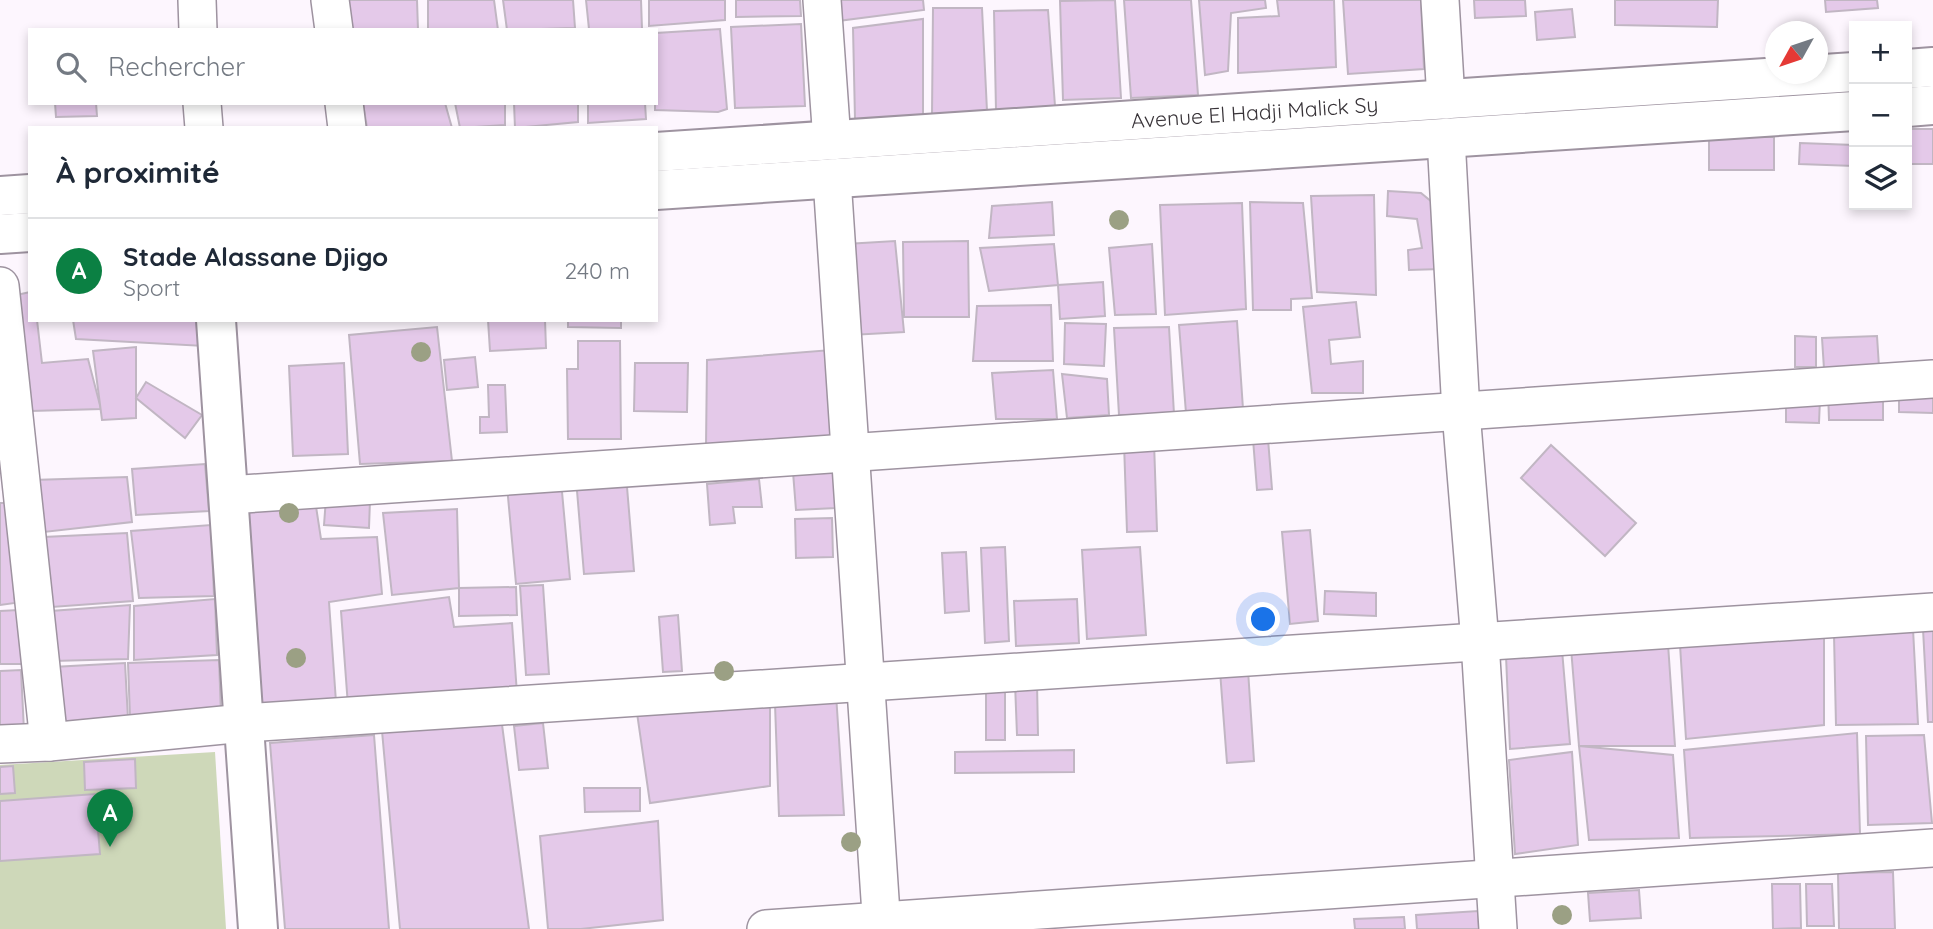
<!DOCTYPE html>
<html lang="fr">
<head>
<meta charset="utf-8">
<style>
	:root { --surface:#fff; --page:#f2f2f3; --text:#1f2937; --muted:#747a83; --line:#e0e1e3; --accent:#0b8043 }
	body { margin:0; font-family:Quicksand,sans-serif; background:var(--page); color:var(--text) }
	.controls { position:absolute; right:21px; top:21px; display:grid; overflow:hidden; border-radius:0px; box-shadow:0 4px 10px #0003 }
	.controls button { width:63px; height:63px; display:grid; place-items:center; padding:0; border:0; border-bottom:2px solid var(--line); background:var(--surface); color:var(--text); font:35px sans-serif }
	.compass { position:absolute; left:1765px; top:21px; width:63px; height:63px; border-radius:50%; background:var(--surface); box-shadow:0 4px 10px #0003; rotate:230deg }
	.you { position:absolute; left:1264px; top:620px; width:24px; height:24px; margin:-18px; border:5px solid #fff; border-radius:50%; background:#1a73e8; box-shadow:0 0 0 10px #1a73e833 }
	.badge { display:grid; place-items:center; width:46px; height:46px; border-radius:50%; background:var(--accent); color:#fff; font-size:23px; font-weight:700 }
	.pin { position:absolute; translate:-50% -58px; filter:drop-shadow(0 2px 4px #0008) }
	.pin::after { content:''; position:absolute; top:37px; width:24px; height:21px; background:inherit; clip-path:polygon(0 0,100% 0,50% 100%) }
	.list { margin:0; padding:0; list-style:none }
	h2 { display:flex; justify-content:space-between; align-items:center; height:91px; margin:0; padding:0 28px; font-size:30px }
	h2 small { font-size:23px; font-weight:400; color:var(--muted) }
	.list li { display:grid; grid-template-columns:46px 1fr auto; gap:21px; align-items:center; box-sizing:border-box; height:105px; padding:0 28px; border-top:2px solid var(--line) }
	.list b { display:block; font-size:26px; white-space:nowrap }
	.list p { margin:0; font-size:23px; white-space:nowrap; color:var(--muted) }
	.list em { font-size:23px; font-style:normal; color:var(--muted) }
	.icon { flex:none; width:38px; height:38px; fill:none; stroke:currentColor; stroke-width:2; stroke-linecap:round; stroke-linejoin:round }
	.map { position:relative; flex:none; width:1933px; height:929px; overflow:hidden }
	.search { position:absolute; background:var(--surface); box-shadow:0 4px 10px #0003; left:28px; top:28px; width:630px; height:77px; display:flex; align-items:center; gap:18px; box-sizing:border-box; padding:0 24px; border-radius:0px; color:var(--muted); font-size:26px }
	.panel { position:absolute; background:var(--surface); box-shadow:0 4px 10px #0003; left:28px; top:126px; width:630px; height:196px; border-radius:0px }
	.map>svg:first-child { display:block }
</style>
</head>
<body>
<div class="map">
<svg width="1933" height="929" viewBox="0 0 1933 929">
	<rect width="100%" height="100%" fill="#fdf6fe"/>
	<path fill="#ced8b9" d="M215,752L226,929H0V765Z"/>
	<g fill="#e4c9e9" stroke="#c1b6c3" stroke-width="2">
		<path d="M347,0H417L418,30H348Z"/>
		<path d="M428,0H494L498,30H428Z"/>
		<path d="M503,0H573L575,28L507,30Z"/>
		<path d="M586,0H641L642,29H589Z"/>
		<path d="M649,0H725V20L649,26Z"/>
		<path d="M736,0H800L801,16L736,17Z"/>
		<path d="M830,0H923L924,10L830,22Z"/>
		<path d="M1115,0L1121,98L1063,100L1060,1Z"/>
		<path d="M1124,0H1191L1198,95L1131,98Z"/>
		<path d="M1199,0H1265L1266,8L1231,13L1228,71L1205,75Z"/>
		<path d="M1277,0H1334L1336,67L1238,73V18L1279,16Z"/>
		<path d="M1343,0H1421L1424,69L1348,74Z"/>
		<path d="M1474,0H1525L1526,16L1475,18Z"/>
		<path d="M1615,0H1718L1717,27L1615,25Z"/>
		<path d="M1825,0H1877L1878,8L1826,12Z"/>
		<path d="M933,8H982L987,111L932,115Z"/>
		<path d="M1572,9L1575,37L1537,40L1535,12Z"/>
		<path d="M1048,10L1055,106L996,110L994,11Z"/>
		<path d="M923,19V119H855L853,28Z"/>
		<path d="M801,24L805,106L735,108L731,27Z"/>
		<path d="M720,29L727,109L718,112L655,110L656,33Z"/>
		<path d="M55,103H96L97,116L56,117Z"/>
		<path d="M363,103H445L452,128H367Z"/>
		<path d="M455,103H505V125L460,128Z"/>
		<path d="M514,103H578V122L515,128Z"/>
		<path d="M588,103H645L646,119L588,123Z"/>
		<rect x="1907" y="129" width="26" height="35"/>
		<rect x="1709" y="137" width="65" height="33"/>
		<path d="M1800,143L1854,145V166L1799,164Z"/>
		<path d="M1388,191L1421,193L1438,207L1441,269L1409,270L1408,250L1422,248L1417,219L1387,216Z"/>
		<path d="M1374,195L1376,295L1317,292L1311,196Z"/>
		<path d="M1052,202L1054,235L989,238L992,206Z"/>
		<path d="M1250,202L1303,203L1312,298L1291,299V310H1253Z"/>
		<path d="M1242,203L1246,309L1165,315L1160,205Z"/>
		<path d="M895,241L904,332L851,335L846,244Z"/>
		<path d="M968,241L969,317H904L903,242Z"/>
		<path d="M1054,244L1058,285L989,291L980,248Z"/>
		<path d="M1152,244L1156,314L1115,315L1109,248Z"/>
		<path d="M1103,282L1105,316L1060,319L1058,285Z"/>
		<path d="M30,292V320H37L42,363L88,359L101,409L31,411L12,296Z"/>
		<path d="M1356,302L1360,337L1329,340L1331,364L1363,361V393H1312L1303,307Z"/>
		<path d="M1051,305L1053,361H973L977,306Z"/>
		<path d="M73,320H202L204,346L76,339Z"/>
		<path d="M488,320H545L546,348L490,351Z"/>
		<path d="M568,320H621V328L568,327Z"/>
		<path d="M1237,321L1243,409L1186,413L1179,325Z"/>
		<path d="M1065,323L1106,324L1104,366L1064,364Z"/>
		<path d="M437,327L452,461L360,464L349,335Z"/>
		<path d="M1169,327L1174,414L1119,415L1114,328Z"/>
		<path d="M1795,336L1816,337V367H1795Z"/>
		<path d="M1877,336L1879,367L1824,369L1822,338Z"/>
		<path d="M578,341H620L621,439H568L567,369H578Z"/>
		<path d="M136,347V418L102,420L93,351Z"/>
		<path d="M831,350L834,442L706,446L707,360Z"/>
		<path d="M475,357L478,387L447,390L444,360Z"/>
		<path d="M344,363L348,454L293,456L289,366Z"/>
		<path d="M635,363H688L687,412L634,411Z"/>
		<path d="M1053,370L1057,419H996L992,373Z"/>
		<path d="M1062,374L1107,379L1109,415L1067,418Z"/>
		<path d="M146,382L202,415L185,438L136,398Z"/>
		<path d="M488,385H505L507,432L480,433V417H489Z"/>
		<path d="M1828,391H1883V420H1829Z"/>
		<path d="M1899,391L1933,392V413L1899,412Z"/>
		<path d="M1786,398L1820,399L1819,423L1786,422Z"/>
		<path d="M1253,439H1268L1272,489L1257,490Z"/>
		<path d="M1154,442L1157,531L1127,532L1124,443Z"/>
		<path d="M1551,445L1636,523L1605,556L1521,478Z"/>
		<path d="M205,464L209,511L136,515L132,469Z"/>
		<path d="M833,470L836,508L796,510L793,472Z"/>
		<path d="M626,475L634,571L584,574L576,479Z"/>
		<path d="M127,477L132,522L44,532L33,480Z"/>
		<path d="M759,479L762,507H733L735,523L710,525L707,484Z"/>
		<path d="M561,481L570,579L516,584L507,486Z"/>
		<path d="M326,498L370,500L369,528L324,525Z"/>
		<path d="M315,500L321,539L377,537L382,594L329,602L336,702L262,705L246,501Z"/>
		<path d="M0,503H7L15,603L0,605Z"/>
		<path d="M457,509L459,588L392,595L383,513Z"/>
		<path d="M832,518L833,557L796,558L795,519Z"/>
		<path d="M211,525L214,596L139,598L131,531Z"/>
		<path d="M1310,530L1318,621L1290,624L1282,532Z"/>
		<path d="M127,533L133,601L52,607L44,537Z"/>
		<path d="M1005,547L1009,641L985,643L981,548Z"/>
		<path d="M1140,547L1146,635L1087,639L1082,550Z"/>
		<path d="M966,552L969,611L945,613L942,553Z"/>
		<path d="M543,585L549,674L526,675L520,586Z"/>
		<path d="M516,587L517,615L459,616V588Z"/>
		<path d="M1325,591L1376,593V616L1324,614Z"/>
		<path d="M449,597L454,627L512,623L517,694L348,706L341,611Z"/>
		<path d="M215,599L217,655L134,660V606Z"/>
		<path d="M1077,599L1079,643L1016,646L1014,601Z"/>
		<path d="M130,605L128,659L53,661L51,611Z"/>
		<path d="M18,610L22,664H0V611Z"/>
		<path d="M678,615L682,671L663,672L659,617Z"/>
		<path d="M1933,628V722H1928L1923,629Z"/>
		<path d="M1913,629L1918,724L1836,725L1834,635Z"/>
		<path d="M1824,635V725L1686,739L1680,645Z"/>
		<path d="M1668,644L1675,746H1579L1571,648Z"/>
		<path d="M1562,650L1570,744L1510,749L1506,656Z"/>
		<path d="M219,660L221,714L130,717L128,663Z"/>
		<path d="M125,663L128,719L57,723L53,667Z"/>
		<path d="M21,670L24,731L0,732V671Z"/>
		<path d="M1248,670L1254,761L1227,763L1220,671Z"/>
		<path d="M1015,683H1037L1038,735H1017Z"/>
		<rect x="986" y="689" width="19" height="51"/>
		<path d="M836,694L844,815L779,816L775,704Z"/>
		<path d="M770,707V786L650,803L637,713Z"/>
		<path d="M501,717L529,929H400L382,731Z"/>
		<path d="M543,723L548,768L519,770L514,726Z"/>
		<path d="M1857,733L1860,834L1690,838L1684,750Z"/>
		<path d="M374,735L389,929H285L270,743Z"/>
		<path d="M1924,735L1932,823L1868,825L1866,736Z"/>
		<path d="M1579,746L1673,755L1679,838L1589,840Z"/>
		<path d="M1074,750V772L955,773V752Z"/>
		<path d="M1572,752L1578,845L1515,854L1509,760Z"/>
		<path d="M135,759L136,788L85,790L84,762Z"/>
		<path d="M13,766L15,793L0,794V767Z"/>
		<path d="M584,788H640V811L585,812Z"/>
		<path d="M95,794L100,854L0,861V801Z"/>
		<path d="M658,821L663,920L581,929H548L540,836Z"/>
		<path d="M1893,872L1895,929H1839L1838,873Z"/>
		<path d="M1772,884H1800L1801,928L1773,929Z"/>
		<path d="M1806,884H1832L1834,926H1807Z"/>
		<path d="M1639,890L1641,918L1590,921L1588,893Z"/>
		<path d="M1478,911L1479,929H1417L1416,915Z"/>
		<path d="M1404,917L1405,929H1355L1354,919Z"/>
	</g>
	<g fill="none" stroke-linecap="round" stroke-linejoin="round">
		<g stroke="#9e93a0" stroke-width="40">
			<g id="minor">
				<path d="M197,0L198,30"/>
				<path d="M330,0L334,30"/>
				<path d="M822,0L832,141"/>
				<path d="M1440,0L1446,100"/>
				<path d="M202,103L204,128"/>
				<path d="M344,103L347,128"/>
				<path d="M1446,138L1461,412L1480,642L1498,929"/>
				<path d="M832,179L882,929"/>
				<path d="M0,286L49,742"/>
				<path d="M229,495L1933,379"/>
				<path d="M0,744L49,742L244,723L1933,612"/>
				<path d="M766,929L1933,848"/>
			</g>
		</g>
		<g stroke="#9e93a0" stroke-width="42">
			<g id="tertiary">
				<path d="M1907,69L1933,67"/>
				<path d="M1907,107L1933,105"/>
				<path id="s1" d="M656,152L1854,72"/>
				<path d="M656,190L1854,111"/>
				<path d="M0,196L30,194"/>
				<path d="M0,234L30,232"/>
				<path d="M216,320L258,929"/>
			</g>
		</g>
		<use href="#minor" stroke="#fff" stroke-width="37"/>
		<use href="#tertiary" stroke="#fff" stroke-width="38"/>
	</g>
	<g fill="#9ba084">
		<circle cx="1119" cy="220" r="10"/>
		<circle cx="421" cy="352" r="10"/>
		<circle cx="289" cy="513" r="10"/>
		<circle cx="296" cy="658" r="10"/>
		<circle cx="724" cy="671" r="10"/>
		<circle cx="851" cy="842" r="10"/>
		<circle cx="1562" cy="915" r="10"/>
	</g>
	<g text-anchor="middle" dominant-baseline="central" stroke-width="5" stroke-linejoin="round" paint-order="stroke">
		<g font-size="21" fill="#383338" stroke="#fff">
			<text stroke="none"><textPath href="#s1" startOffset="600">Avenue El Hadji Malick Sy</textPath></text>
		</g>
	</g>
</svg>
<div class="controls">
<button>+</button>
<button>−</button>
<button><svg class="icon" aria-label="layers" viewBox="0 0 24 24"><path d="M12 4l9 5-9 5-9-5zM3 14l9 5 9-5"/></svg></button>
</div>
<svg class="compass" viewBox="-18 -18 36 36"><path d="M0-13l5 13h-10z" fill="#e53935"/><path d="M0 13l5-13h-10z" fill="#747a83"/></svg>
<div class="you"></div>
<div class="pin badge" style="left:110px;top:847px">A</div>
<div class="search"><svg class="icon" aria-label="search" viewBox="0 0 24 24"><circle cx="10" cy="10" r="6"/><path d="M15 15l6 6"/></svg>Rechercher</div>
<section class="panel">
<h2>À proximité<small></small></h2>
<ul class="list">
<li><span class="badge">A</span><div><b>Stade Alassane Djigo</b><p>Sport</p></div><em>240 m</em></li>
</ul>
</section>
</div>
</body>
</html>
